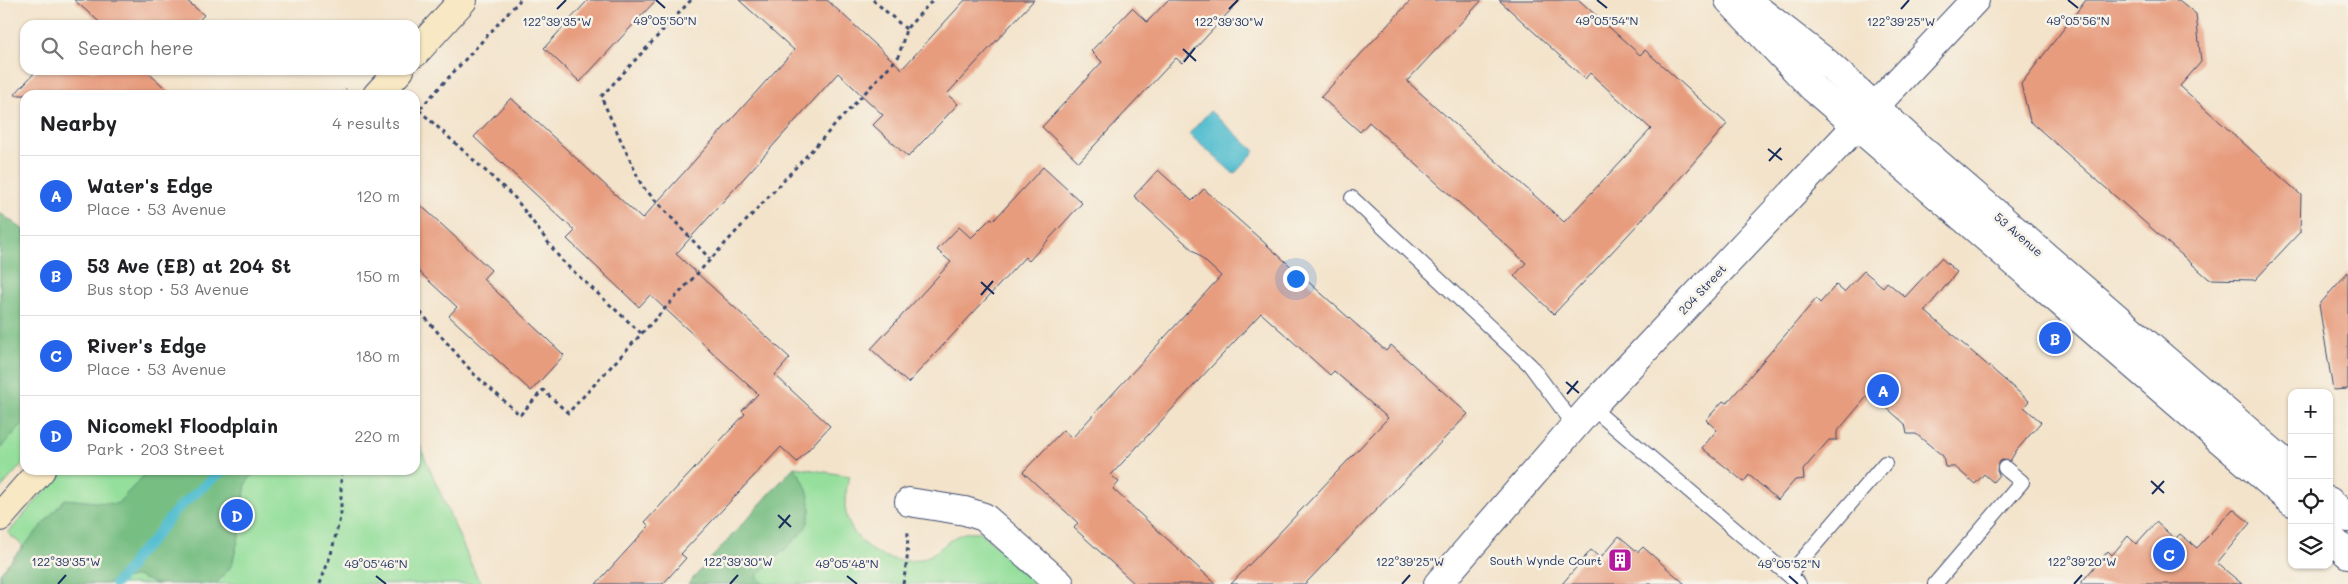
<!DOCTYPE html>
<html lang="en">
<head>
<meta charset="utf-8">
<style>
	:root { --surface:#fff; --page:#f6f6f6; --text:#202124; --muted:#757577; --line:#e0e0e0; --accent:#2563eb }
	body { margin:0; font-family:Mali,sans-serif; background:var(--page); color:var(--text) }
	.controls { position:absolute; right:15px; bottom:15px; display:grid; overflow:hidden; border-radius:10px; box-shadow:0 1px 4px #0004 }
	.controls button { width:45px; height:45px; display:grid; place-items:center; padding:0; border:0; border-bottom:1px solid var(--line); background:var(--surface); color:var(--text); font:25px sans-serif }
	.you { position:absolute; left:1295px; top:278px; width:18px; height:18px; margin:-12px; border:4px solid #fff; border-radius:50%; background:#1a73e8; box-shadow:0 0 0 8px #1a73e833 }
	.badge { display:grid; place-items:center; width:32px; height:32px; border-radius:50%; background:var(--accent); color:#fff; font-size:16px; font-weight:700 }
	.pin { position:absolute; translate:-50% -50%; border:2px solid #fff; box-shadow:0 1px 5px #0006 }
	.list { margin:0; padding:0; list-style:none }
	h2 { display:flex; justify-content:space-between; align-items:center; height:65px; margin:0; padding:0 20px; font-size:21px }
	h2 small { font-size:16px; font-weight:400; color:var(--muted) }
	.list li { display:grid; grid-template-columns:32px 1fr auto; gap:15px; align-items:center; box-sizing:border-box; height:80px; padding:0 20px; border-top:1px solid var(--line) }
	.list b { display:block; font-size:19px; white-space:nowrap }
	.list p { margin:0; font-size:16px; white-space:nowrap; color:var(--muted) }
	.list em { font-size:16px; font-style:normal; color:var(--muted) }
	.icon { flex:none; width:28px; height:28px; fill:none; stroke:currentColor; stroke-width:2; stroke-linecap:round; stroke-linejoin:round }
	.map { position:relative; flex:none; width:2348px; height:584px; overflow:hidden }
	.search { position:absolute; background:var(--surface); box-shadow:0 1px 4px #0004; left:20px; top:20px; width:400px; height:55px; display:flex; align-items:center; gap:12px; box-sizing:border-box; padding:0 18px; border-radius:15px; color:var(--muted); font-size:19px }
	.panel { position:absolute; background:var(--surface); box-shadow:0 1px 4px #0004; left:20px; top:90px; width:400px; height:385px; border-radius:15px }
	.map>svg:first-child { display:block }
</style>
</head>
<body>
<div class="map">
<svg width="2348" height="584" viewBox="0 0 2348 584">
	<rect width="100%" height="100%" fill="#f7f3e8"/>
	<filter id="ink" filterUnits="userSpaceOnUse"><feTurbulence type="fractalNoise" baseFrequency=".02" numOctaves="2"/><feDisplacementMap in="SourceGraphic" scale="10" xChannelSelector="R" yChannelSelector="G"/><feConvolveMatrix kernelMatrix="1 2 1 2 8 2 1 2 1" color-interpolation-filters="sRGB"/></filter>
	<filter id="wash" filterUnits="userSpaceOnUse"><feTurbulence type="fractalNoise" baseFrequency=".0096" numOctaves="4" result="noise"/><feDisplacementMap in="SourceGraphic" scale="20" xChannelSelector="R" yChannelSelector="G"/><feGaussianBlur stdDeviation="1.12" result="paint"/><feColorMatrix in="noise" values="0 0 0 0 0 0 0 0 0 0 0 0 0 0 0 0 0 1.4 0 .05"/><feComposite in="paint" operator="in"/></filter>
	<g filter="url(#wash)">
		<rect width="100%" height="100%" fill="#f3e3ca"/>
		<g fill="#94df9b" stroke="#58877c">
			<path d="M0,213L25,231V461L0,489Z"/>
			<path d="M415,435L476,575L483,584H0V573L23,546L8,533L63,470H415Z"/>
			<path d="M794,467L850,476C845,492 842,509 850,525C861,550 895,567 922,559C945,551 951,529 980,532L1039,584H688Z"/>
		</g>
		<g fill="#77be83" stroke="#497670">
			<path d="M0,213L25,231V421L0,449Z"/>
			<path d="M794,467C807,483 815,504 807,525C803,535 766,566 757,576L764,584H688Z"/>
			<path d="M149,470H257L246,483L239,536L232,565L216,584H156L137,576L105,584H0V573L65,499L117,504Z"/>
		</g>
		<path fill="#53becf" stroke="#377696" d="M1210,111L1255,151L1234,174L1189,134Z"/>
		<g fill="none" stroke-linecap="round" stroke-linejoin="round">
			<path stroke="#53becf" stroke-width="10" d="M115,584L130,568L135,557L150,543L177,509L223,470"/>
		</g>
		<g id="blocks">
			<g fill="#e79c7e">
				<path d="M74,0H186L204,15L195,25H103Z"/>
				<path d="M588,0H656L580,82L544,48Z"/>
				<path d="M739,0H827L902,69L965,0H1034L947,94L958,104L908,157L873,125L883,115L838,73L676,254L790,358L775,375L830,426L797,462L781,447L681,554L686,558L663,584H596L649,526L645,522L745,414L742,411L758,394L650,295L639,307L567,239L575,231L474,137L511,98L642,219L794,50Z"/>
				<path d="M1168,0H1240L1182,63L1176,58L1079,162L1042,127L1102,62L1091,51L1132,8L1147,22Z"/>
				<path d="M1411,0H1482L1407,81L1564,222L1651,129L1590,73L1585,79L1499,0H1579L1640,55L1645,50L1727,124L1668,192L1554,314L1514,276L1526,263L1369,122L1360,132L1321,97Z"/>
				<path d="M2086,0H2179L2196,14L2201,62L2180,86L2301,195L2300,232L2255,280L2209,279L2030,121L2021,84Z"/>
				<path d="M37,70H145L173,95H14Z"/>
				<path d="M1043,167L1082,203L1029,261L1025,257L908,383L871,349L951,262L937,250L959,227L971,238L991,218L994,220Z"/>
				<path d="M1158,170L1192,201L1204,189L1386,351L1391,345L1468,414L1305,584H1231L1388,418L1334,371L1330,375L1261,313L1111,475L1119,482L1113,489L1216,584H1135L1074,528L1078,523L1023,472L1063,430L1072,438L1221,276L1134,196Z"/>
				<path d="M415,200L491,270L483,279L564,355L531,391L449,316L457,307L415,268Z"/>
				<path d="M1941,258L1957,272L1925,311L2029,401L2024,407L2041,422L2016,451L2010,461L2002,460L1998,463L1997,471L1999,475L1993,482L1984,474L1975,484L1955,467H1945L1943,456L1916,434H1907L1905,424L1870,393L1837,432V440H1829L1803,470L1804,479L1795,480L1778,500L1749,475L1744,482L1702,448L1717,430L1706,420L1723,401L1727,403L1816,299L1820,303L1836,285L1844,292L1864,271L1883,287L1887,282L1905,297Z"/>
				<path d="M2348,272V389L2333,390L2319,305Z"/>
				<path d="M2233,509L2250,523L2217,563L2242,584H2080L2108,551L2112,555L2128,536L2136,544L2156,522L2175,539L2180,534L2197,548Z"/>
				<path d="M1619,536L1638,552L1643,547L1685,584H1562L1591,550L1600,558Z"/>
			</g>
		</g>
	</g>
	<g filter="url(#ink)">
		<use href="#blocks" fill-opacity="0" stroke="#3b4a6e" stroke-width="1"/>
		<g fill="none" stroke-linecap="round" stroke-linejoin="round">
			<g stroke="#3b4a6e" stroke-width="16">
				<g id="service">
					<path d="M1352,198L1530,365L1575,426"/>
					<path d="M1591,407L1799,584"/>
					<path d="M1789,575L1885,463"/>
					<path d="M1935,584L2022,482L2005,468"/>
				</g>
			</g>
			<g stroke="#3b4a6e" stroke-width="30">
				<g id="minor">
					<path d="M909,502L965,511L984,517L1060,584"/>
					<path d="M1438,584L1591,407L1857,125"/>
				</g>
			</g>
			<g stroke="#3b4a6e" stroke-width="30">
				<g id="tertiary">
					<path d="M1729,0L1813,88L2292,502"/>
					<path d="M1755,7L1827,63L1920,148L2292,469"/>
					<path d="M1862,120L1975,0"/>
					<path d="M2329,501L2348,518"/>
					<path d="M2329,537L2348,554"/>
				</g>
			</g>
			<g stroke="#3b4a6e" stroke-width="30">
				<g id="secondary">
					<path d="M415,53L463,0"/>
					<path d="M377,95L400,70"/>
					<path d="M0,517L41,470"/>
				</g>
			</g>
			<g stroke="#3b4a6e" stroke-width="3" stroke-dasharray="4 4" stroke-linecap="butt">
				<path d="M691,0L601,97L642,186L710,259"/>
				<path d="M873,0L906,29"/>
				<path d="M340,95L346,89"/>
				<path d="M419,110L515,198L562,261L641,333"/>
				<path d="M415,114L520,0"/>
				<path d="M415,306L474,374L520,415L543,390L568,413L899,56L906,29L933,0"/>
				<path d="M320,584L331,554L341,514V470"/>
				<path d="M903,584L907,561L908,532"/>
			</g>
			<use href="#service" stroke="#fff" stroke-width="14"/>
			<use href="#minor" stroke="#fff" stroke-width="28"/>
			<use href="#tertiary" stroke="#fff" stroke-width="28"/>
			<use href="#secondary" stroke="#f8e8c3" stroke-width="28"/>
		</g>
	</g>
	<path fill="none" stroke="#1b2f5e" stroke-width="2" d="M656,0L665,8M1597,0L1607,8M2068,0L2078,8M557,9L566,0M1229,9L1238,0M1901,9L1909,0M1183,49L1196,61M1184,62L1195,48M1768,149L1782,160M1769,161L1781,148M981,282L994,294M981,295L993,281M1566,382L1579,393M1567,394L1578,381M2151,481L2164,493M2152,494L2164,481M778,515L791,527M779,528L790,515M376,576L386,584M847,576L857,584M1789,576L1798,584M58,584L66,575M730,584L738,575M1402,584L1410,575M2074,584L2082,575"/>
	<defs>
		<g id="building-square" transform="scale(1.25)"><rect x="-9" y="-9" width="18" height="18" rx="4" fill="#b5179e" stroke="#f7f3e8"/><path d="M-4-6H4V6H1V3H-1V6H-4ZM-2.5-4.3h1.7v1.8h-1.7ZM.8-4.3h1.7v1.8H.8ZM-2.5-1h1.7V.8h-1.7ZM.8-1h1.7V.8H.8Z" fill="#fff"/></g>
	</defs>
	<g fill-rule="evenodd">
		<use href="#building-square" x="1620" y="560"/>
	</g>
	<g text-anchor="middle" dominant-baseline="central" stroke-width="5" stroke-linejoin="round" paint-order="stroke">
		<g font-size="12" fill="#1b2f5e" stroke="#f7f3e8">
			<text transform="translate(2019 234) rotate(41)">53 Avenue</text>
			<text transform="translate(1702 289) rotate(-47)">204 Street</text>
		</g>
		<g font-size="12" fill="#1b2f5e" stroke="#f7f3e8" text-anchor="end">
			<text x="1602" y="560">South Wynde Court</text>
		</g>
	</g>
	<g font-size="12" text-anchor="middle" fill="#1b2f5e" stroke="#f7f3e8" stroke-width="5" stroke-linejoin="round" paint-order="stroke">
		<text x="665" y="25">49°05'50"N</text>
		<text x="1607" y="25">49°05'54"N</text>
		<text x="2078" y="25">49°05'56"N</text>
		<text x="557" y="26">122°39'35"W</text>
		<text x="1229" y="26">122°39'30"W</text>
		<text x="1901" y="26">122°39'25"W</text>
		<text x="66" y="566">122°39'35"W</text>
		<text x="738" y="566">122°39'30"W</text>
		<text x="1410" y="566">122°39'25"W</text>
		<text x="2082" y="566">122°39'20"W</text>
		<text x="376" y="568">49°05'46"N</text>
		<text x="847" y="568">49°05'48"N</text>
		<text x="1789" y="568">49°05'52"N</text>
	</g>
</svg>
<div class="controls">
<button>+</button>
<button>−</button>
<button><svg class="icon" aria-label="locate" viewBox="0 0 24 24"><circle cx="12" cy="12" r="6"/><path d="M12 2v4M12 18v4M2 12h4M18 12h4"/></svg></button>
<button><svg class="icon" aria-label="layers" viewBox="0 0 24 24"><path d="M12 4l9 5-9 5-9-5zM3 14l9 5 9-5"/></svg></button>
</div>
<div class="you"></div>
<div class="pin badge" style="left:1883px;top:390px">A</div>
<div class="pin badge" style="left:2055px;top:338px">B</div>
<div class="pin badge" style="left:2169px;top:554px">C</div>
<div class="pin badge" style="left:237px;top:515px">D</div>
<div class="search"><svg class="icon" aria-label="search" viewBox="0 0 24 24"><circle cx="10" cy="10" r="6"/><path d="M15 15l6 6"/></svg>Search here</div>
<section class="panel">
<h2>Nearby<small>4 results</small></h2>
<ul class="list">
<li><span class="badge">A</span><div><b>Water's Edge</b><p>Place · 53 Avenue</p></div><em>120 m</em></li>
<li><span class="badge">B</span><div><b>53 Ave (EB) at 204 St</b><p>Bus stop · 53 Avenue</p></div><em>150 m</em></li>
<li><span class="badge">C</span><div><b>River's Edge</b><p>Place · 53 Avenue</p></div><em>180 m</em></li>
<li><span class="badge">D</span><div><b>Nicomekl Floodplain</b><p>Park · 203 Street</p></div><em>220 m</em></li>
</ul>
</section>
</div>
</body>
</html>
